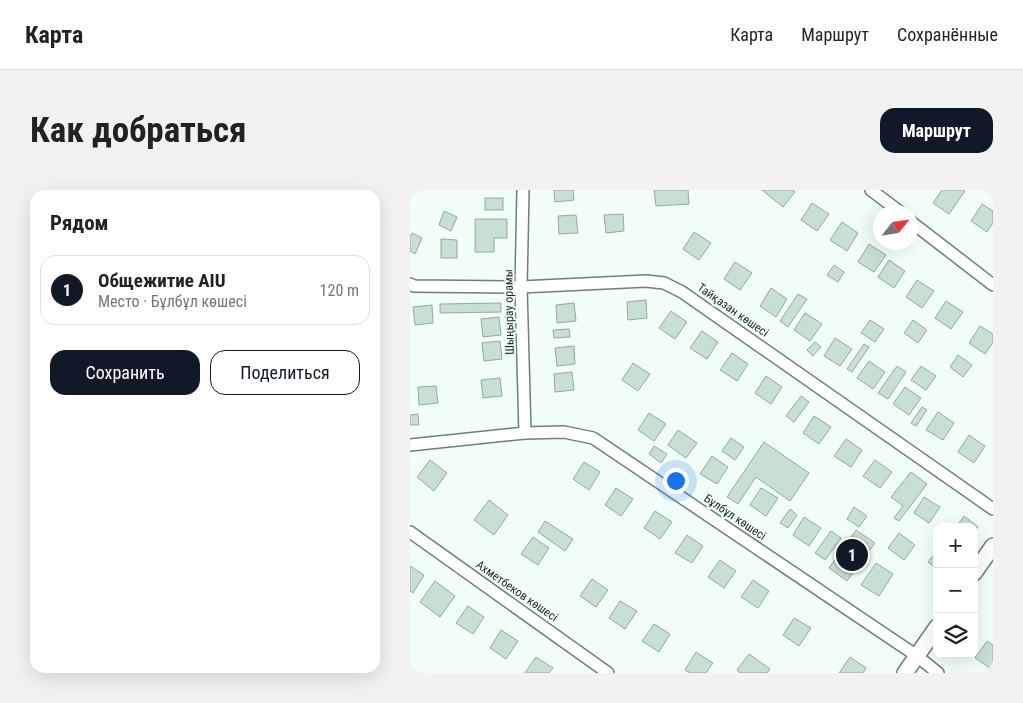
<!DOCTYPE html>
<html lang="ru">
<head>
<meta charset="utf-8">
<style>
	:root { --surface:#fff; --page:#f2f2f2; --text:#222; --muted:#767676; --line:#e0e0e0; --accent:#111827 }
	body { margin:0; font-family:"Roboto Condensed",sans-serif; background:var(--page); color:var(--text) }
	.controls { position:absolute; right:15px; bottom:15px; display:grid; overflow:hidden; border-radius:10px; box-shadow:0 5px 20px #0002 }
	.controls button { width:45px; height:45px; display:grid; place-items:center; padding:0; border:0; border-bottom:1px solid var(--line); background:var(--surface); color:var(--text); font:25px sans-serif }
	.compass { position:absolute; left:463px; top:15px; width:45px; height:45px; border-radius:50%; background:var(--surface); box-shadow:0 5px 20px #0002; rotate:60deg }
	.you { position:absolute; left:265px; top:290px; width:18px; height:18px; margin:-12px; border:4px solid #fff; border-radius:50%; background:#1a73e8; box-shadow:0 0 0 8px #1a73e833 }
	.badge { display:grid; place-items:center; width:32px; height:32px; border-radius:50%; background:var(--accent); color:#fff; font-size:16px; font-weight:700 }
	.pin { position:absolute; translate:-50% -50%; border:2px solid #fff; box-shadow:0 1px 5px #0006 }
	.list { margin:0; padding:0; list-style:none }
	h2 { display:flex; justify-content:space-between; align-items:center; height:65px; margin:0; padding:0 20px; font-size:21px }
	h2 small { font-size:16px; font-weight:400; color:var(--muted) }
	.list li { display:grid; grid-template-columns:32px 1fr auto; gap:15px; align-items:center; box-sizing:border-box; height:70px; margin:0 10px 10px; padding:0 10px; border:1px solid var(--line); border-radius:15px }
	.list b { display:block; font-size:19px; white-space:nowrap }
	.list p { margin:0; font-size:16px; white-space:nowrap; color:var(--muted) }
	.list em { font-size:16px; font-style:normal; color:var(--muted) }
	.actions { display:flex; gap:10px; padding:15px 20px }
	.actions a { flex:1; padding:11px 0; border:1px solid var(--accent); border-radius:15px; text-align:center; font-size:18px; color:var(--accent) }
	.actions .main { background:var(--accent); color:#fff }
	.icon { flex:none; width:28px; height:28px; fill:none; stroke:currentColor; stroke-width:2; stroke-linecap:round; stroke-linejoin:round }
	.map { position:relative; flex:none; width:583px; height:483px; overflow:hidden; border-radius:15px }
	header { display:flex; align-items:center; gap:30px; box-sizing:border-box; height:70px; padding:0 25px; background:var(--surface); border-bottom:1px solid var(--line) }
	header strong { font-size:24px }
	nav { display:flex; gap:28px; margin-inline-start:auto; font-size:18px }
	.intro { display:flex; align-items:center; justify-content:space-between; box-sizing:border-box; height:120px; padding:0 30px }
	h1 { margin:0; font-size:35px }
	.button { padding:12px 22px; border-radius:15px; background:var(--accent); color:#fff; font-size:18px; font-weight:700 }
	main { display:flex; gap:30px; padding:0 30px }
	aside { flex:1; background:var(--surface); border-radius:15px; box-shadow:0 5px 20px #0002 }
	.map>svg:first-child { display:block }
</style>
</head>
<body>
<header>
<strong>Карта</strong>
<nav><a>Карта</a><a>Маршрут</a><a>Сохранённые</a></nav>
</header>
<div class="intro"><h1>Как добраться</h1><a class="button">Маршрут</a></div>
<main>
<aside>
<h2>Рядом<small></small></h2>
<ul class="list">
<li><span class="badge">1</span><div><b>Общежитие AIU</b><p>Место · Бұлбұл көшесі</p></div><em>120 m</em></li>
</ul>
<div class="actions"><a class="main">Сохранить</a><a>Поделиться</a></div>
</aside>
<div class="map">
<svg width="583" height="483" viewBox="0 0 583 483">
	<rect width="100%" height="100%" fill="#f1fff8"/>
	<g fill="#c8dfd4" stroke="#93a99f">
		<path d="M144,0H163L164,10L145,12Z"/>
		<path d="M244,0H278L279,14L246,16Z"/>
		<path d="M352,0H383L385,2L373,17Z"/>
		<path d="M532,0H553L555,1L539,24L523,13Z"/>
		<rect x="75" y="8" width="18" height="12"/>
		<path d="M402,13L419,24L407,41L391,30Z"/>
		<path d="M572,14L583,21V33L577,42L561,31Z"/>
		<path d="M34,21L47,27L41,41L29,35Z"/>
		<path d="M213,24L214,41L196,43L194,25Z"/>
		<path d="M166,25L168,43L149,44L148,26Z"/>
		<path d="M65,29H97V48H84V62H65Z"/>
		<path d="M432,32L448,43L437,61L420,50Z"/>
		<path d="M284,42L301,53L289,70L273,59Z"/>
		<path d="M2,43L12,48L5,64L0,61V46Z"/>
		<path d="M31,49L47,50V68H31Z"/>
		<path d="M459,54L476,65L464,82L448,72Z"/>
		<path d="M479,70L495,81L484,98L468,87Z"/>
		<path d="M325,72L342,83L330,100L314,89Z"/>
		<path d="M424,75L434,82L428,92L417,85Z"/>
		<path d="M507,90L524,101L512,118L496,107Z"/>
		<path d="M361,98L377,109L366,127L350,116Z"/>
		<path d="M388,104L397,109L378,137L370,131Z"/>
		<path d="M236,110L237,128L218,130L217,112Z"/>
		<path d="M536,111L553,122L541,139L525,128Z"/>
		<path d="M91,113V122L30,123V114Z"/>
		<path d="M164,113L166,131L147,133L146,115Z"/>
		<path d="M22,115L23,133L5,135L3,117Z"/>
		<path d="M261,121L277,132L265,149L249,138Z"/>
		<path d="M395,123L412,134L400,151L384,140Z"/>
		<path d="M95,126H102L104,145L97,146Z"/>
		<path d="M89,127L91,145L73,147L71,129Z"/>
		<path d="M460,130L474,139L465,152L451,143Z"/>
		<path d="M503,130L517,140L508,153L494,143Z"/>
		<path d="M570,136L583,144V152L575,164L559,153Z"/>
		<path d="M159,139L160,147L144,148L143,140Z"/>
		<path d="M292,141L308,152L297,169L280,158Z"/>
		<path d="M425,148L442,159L430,176L414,166Z"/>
		<path d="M90,151L92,169L74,171L72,153Z"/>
		<path d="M405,152L411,157L403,166L397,160Z"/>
		<path d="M454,154L459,157L442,182L437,179Z"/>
		<path d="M164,156L165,174L147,176L145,158Z"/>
		<path d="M322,163L338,174L327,191L310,180Z"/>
		<path d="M548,165L562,175L553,187L540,177Z"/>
		<path d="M459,171L475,182L463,199L447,188Z"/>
		<path d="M223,173L240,184L228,201L212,190Z"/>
		<path d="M487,176L496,182L478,209L468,203Z"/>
		<path d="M511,176L526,186L516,200L501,190Z"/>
		<path d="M162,182L164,200L145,202L144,184Z"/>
		<path d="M356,186L372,197L361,214L345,203Z"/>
		<path d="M90,188L92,206L73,208L71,190Z"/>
		<path d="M26,196L28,213L9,215L8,197Z"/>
		<path d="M495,197L511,208L499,225L483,214Z"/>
		<path d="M391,206L399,212L384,232L376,226Z"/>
		<path d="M512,217L517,220L506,236L501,233Z"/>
		<path d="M528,222L544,233L533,250L516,240Z"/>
		<path d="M239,223L256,234L244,251L228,240Z"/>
		<path d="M8,224L9,235H0V225Z"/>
		<path d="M404,226L421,237L409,254L393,243Z"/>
		<path d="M268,240L287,253L276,268L258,255Z"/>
		<path d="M559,245L575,256L564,273L548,262Z"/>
		<path d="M321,248L334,257L325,270L312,261Z"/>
		<path d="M436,249L452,260L441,277L424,266Z"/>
		<path d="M354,252L399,283L380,311L346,287L328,314L317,307Z"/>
		<path d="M244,256L257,264L251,273L239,264Z"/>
		<path d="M302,266L318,277L307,294L290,284Z"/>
		<path d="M20,270L37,283L24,301L7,287Z"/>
		<path d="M465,270L482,282L470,298L453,286Z"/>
		<path d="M174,272L190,282L179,300L163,289Z"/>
		<path d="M501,282L517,294L489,331L484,328L493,316L481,307Z"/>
		<path d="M206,298L223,309L211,326L195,315Z"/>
		<path d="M351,298L368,308L356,326L340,315Z"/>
		<path d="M514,307L530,317L519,333L504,323Z"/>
		<path d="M79,310L98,325L84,345L64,330Z"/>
		<path d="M444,317L457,326L449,337L437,329Z"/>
		<path d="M380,319L387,325L378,338L370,333Z"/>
		<path d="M245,321L262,332L250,349L234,338Z"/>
		<path d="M554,326L568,337L564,343V337H546Z"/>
		<path d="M394,327L411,338L399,356L383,345Z"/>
		<path d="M135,331L163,349L155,361L128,342Z"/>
		<path d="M446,340L465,353L437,391L419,378Z"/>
		<path d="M421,341L431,348L415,370L405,363Z"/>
		<path d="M489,343L505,355L494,370L478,358Z"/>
		<path d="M277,345L293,356L282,373L265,363Z"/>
		<path d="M123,347L139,358L128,375L111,364Z"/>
		<path d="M527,361V379L518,372Z"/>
		<path d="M310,370L326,381L314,398L298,387Z"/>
		<path d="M466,373L483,384L469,406L451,395Z"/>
		<path d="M0,376L14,385L3,403L0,401Z"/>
		<path d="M182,389L198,400L186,417L170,406Z"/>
		<path d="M343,390L359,401L348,418L331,407Z"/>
		<path d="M25,391L45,406L30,427L10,412Z"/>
		<path d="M210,411L227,421L215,439L199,428Z"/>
		<path d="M58,416L74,427L63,444L46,433Z"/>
		<path d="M384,428L401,438L389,456L373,445Z"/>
		<path d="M244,434L260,444L249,462L232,451Z"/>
		<path d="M91,440L108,451L96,469L80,458Z"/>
		<path d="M577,451L583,455V476L581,479L565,468Z"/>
		<path d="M286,462L303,473L296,483H280L275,480Z"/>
		<path d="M339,464L360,479L357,483H330L327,480Z"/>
		<path d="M126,467L143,478L139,483H115Z"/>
		<path d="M440,467L456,478L453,483H429Z"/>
	</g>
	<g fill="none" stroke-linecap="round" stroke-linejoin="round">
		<g stroke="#6b8076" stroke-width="14">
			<g id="minor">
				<path d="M113,0L111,97L115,243"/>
				<path d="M461,0L490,22"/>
				<path d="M500,31L583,95"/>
				<path d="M0,94L4,96L111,97L236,91L254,93L272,102L583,319"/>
				<path d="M0,255L115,243L154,242L183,248L507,466L528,483"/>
				<path d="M0,342L198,483"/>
			</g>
		</g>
		<g stroke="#6b8076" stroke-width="18">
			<g id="tertiary">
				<path d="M564,383L583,356"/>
				<path d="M495,483L527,437"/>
			</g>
		</g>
		<use href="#minor" stroke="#fff" stroke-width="11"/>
		<use href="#tertiary" stroke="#fff" stroke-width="15"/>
	</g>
	<g text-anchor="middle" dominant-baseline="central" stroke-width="4" stroke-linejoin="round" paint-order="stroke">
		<g font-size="12" fill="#1c2521" stroke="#f1fff8">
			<text transform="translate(323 120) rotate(35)">Тайқазан көшесі</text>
			<text transform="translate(99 122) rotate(-91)">Шыңырау орамы</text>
			<text transform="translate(325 327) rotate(34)">Бұлбұл көшесі</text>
			<text transform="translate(107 401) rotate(35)">Ахметбеков көшесі</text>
		</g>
	</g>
</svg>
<div class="controls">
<button>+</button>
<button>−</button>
<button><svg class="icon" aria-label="layers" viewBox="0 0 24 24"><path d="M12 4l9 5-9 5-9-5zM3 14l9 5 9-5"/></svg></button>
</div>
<svg class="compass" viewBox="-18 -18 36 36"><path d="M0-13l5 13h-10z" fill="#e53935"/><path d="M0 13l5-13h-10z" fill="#767676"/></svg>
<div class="you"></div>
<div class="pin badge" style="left:442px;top:365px">1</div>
</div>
</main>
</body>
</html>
